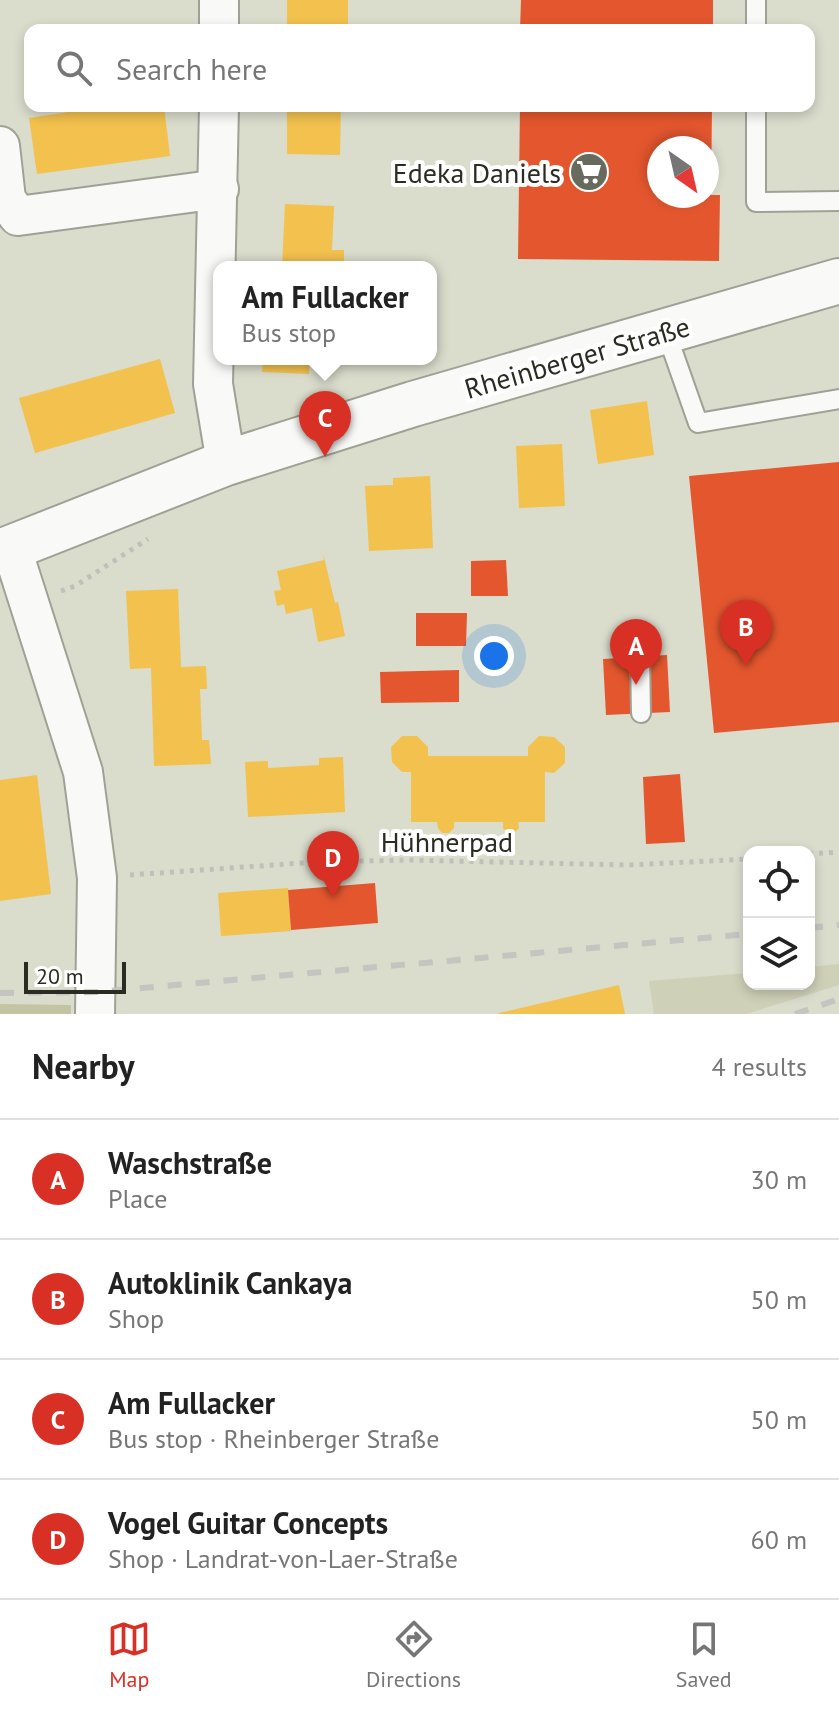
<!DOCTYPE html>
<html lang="en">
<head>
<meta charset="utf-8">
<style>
	:root { --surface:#fff; --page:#f2f2f2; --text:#222; --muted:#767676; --line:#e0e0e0; --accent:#d93025 }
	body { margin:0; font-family:"PT Sans",sans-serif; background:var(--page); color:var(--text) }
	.controls { position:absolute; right:24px; bottom:24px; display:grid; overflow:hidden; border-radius:16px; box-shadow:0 4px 12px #0003 }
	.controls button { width:72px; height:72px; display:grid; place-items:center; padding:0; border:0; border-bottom:2px solid var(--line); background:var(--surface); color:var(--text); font:40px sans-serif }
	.compass { position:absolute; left:647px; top:136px; width:72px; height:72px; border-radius:50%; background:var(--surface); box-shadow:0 4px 12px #0003; rotate:146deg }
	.scale { position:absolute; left:24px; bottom:20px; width:102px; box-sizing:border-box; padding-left:8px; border:4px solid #2b2c21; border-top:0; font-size:22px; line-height:28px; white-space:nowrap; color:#2b2c21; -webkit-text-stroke:6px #fff; paint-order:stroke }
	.you { position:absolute; left:494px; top:656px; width:28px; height:28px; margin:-20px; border:6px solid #fff; border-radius:50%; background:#1a73e8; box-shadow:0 0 0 12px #1a73e833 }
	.badge { display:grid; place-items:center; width:52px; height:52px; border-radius:50%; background:var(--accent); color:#fff; font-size:26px; font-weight:700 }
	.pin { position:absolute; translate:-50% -66px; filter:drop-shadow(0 2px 4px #0008) }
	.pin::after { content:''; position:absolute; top:42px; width:28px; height:24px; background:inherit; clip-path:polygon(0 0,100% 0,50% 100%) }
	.popup { position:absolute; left:213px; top:261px; width:224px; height:104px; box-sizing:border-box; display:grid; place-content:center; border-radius:16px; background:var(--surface); filter:drop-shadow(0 2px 6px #0005); font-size:26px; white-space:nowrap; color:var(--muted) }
	.popup b { font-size:30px; color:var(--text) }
	.popup::after { content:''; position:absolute; left:50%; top:100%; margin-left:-16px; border:16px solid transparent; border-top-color:var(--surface) }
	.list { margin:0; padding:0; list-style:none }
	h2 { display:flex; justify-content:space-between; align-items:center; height:104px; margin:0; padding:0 32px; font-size:34px }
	h2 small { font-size:26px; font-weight:400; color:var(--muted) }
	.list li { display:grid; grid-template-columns:52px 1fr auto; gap:24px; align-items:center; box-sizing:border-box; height:120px; padding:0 32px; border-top:2px solid var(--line) }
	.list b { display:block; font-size:30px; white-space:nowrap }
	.list p { margin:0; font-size:26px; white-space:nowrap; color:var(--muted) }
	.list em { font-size:26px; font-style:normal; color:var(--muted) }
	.icon { flex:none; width:44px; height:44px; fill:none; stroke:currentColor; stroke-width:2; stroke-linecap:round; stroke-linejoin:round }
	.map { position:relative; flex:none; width:839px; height:1014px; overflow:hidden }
	.search { position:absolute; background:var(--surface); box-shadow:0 4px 12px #0003; left:24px; right:24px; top:24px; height:88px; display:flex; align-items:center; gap:20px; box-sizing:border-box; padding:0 28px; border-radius:16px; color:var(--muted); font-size:30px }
	.sheet { height:584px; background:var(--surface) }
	nav { display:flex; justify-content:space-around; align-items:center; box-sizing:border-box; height:112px; border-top:2px solid var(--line); background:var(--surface); font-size:22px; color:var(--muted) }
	nav a { display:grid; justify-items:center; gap:4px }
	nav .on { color:var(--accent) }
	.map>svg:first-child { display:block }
</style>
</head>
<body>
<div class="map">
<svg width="839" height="1014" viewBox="0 0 839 1014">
	<rect width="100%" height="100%" fill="#dadccc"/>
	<path fill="#ced0b7" d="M839,964V985L746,1014H654L649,981L749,973V984H809V967Z"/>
	<path fill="#c2c4a3" d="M0,1004L71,1005V1014H0Z"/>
	<g fill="#f2c14e">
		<rect x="287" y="0" width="61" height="30"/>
		<path d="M108,106H164L170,156L37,174L29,118Z"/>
		<path d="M287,106H341L340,155L287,154Z"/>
		<path d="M285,204L334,206L332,250H344V267H282Z"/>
		<path d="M160,359L175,413L35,453L19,398Z"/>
		<path d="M263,359H310L309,374L262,372Z"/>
		<path d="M647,401L654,455L598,464L590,410Z"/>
		<path d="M562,444L565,506L519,508L516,446Z"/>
		<path d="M430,476L433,548L369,551L365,486L393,485V478Z"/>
		<path d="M323,553L335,603L338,602L345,636L318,642L312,608L286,614L284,604L277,606L274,591L281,590L277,571L324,560Z"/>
		<path d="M178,589L181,667L206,666L207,689H200L202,740H209L211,764L154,766L151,668L130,669L126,591Z"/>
		<path d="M402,736H417L428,747V756H528V747L539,736L554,737L565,747V763L554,773L545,772V822H518L519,828L514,833L507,832L503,828V822H454V828L449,833H442L438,828L437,822H411V772H402L392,762L391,747Z"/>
		<path d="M343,757L345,812L248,817L245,762L268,761V768L319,765V758Z"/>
		<path d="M37,775L51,894L0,901V780Z"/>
		<path d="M288,888L291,931L221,936L218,893Z"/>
		<path d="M619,985L625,1014H499V1013Z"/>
	</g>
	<g fill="#e4572e" fill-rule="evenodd">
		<path d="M521,0H713V30H520Z"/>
		<path d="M520,106H712L711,195H720L719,261L518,259ZM659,148H707V196H659Z"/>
		<path d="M839,462V722L714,733L689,476Z"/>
		<path d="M506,560L508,596H471V561Z"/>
		<path d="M416,613H467L466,646H416Z"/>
		<path d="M667,655L670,712L606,715L603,659Z"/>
		<path d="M459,670V702L381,703L380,672Z"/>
		<path d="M680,774L685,842L646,844L643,777Z"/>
		<path d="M375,883L378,923L291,930L288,890Z"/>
	</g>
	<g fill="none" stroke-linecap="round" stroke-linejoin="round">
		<g stroke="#a0a195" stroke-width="22">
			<g id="lane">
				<path d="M756,30V0"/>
				<path d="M756,106V202L839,201"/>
				<path d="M666,332L698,423L839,399"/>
				<path d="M640,656L641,713"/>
			</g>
		</g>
		<g stroke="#a0a195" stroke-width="42">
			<g id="street">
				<path d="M219,30V0"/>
				<path d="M219,106L213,384L226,463"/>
				<path d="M0,146L6,199L18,216L219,189"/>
				<path d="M12,549L83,772L97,878L95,1014"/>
			</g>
		</g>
		<g stroke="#a0a195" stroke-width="48">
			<path id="secondary" d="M0,552L226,463L413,404L839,281"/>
		</g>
		<g stroke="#c0c0bb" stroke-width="5" stroke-dasharray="4 6" stroke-linecap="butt">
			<path d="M61,591L75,586L148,539"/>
			<path d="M809,854L839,852"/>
			<path d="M130,875L316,862L409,860L629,865L749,859"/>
		</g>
		<use href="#lane" stroke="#f9faf7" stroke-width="18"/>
		<use href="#street" stroke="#f9faf7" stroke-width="38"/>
		<use href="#secondary" stroke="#f9faf7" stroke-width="44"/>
		<g stroke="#c4c4c0" stroke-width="6" stroke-dasharray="14 14" stroke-linecap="butt">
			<path d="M809,928L839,925"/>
			<path d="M0,993L97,992L749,934"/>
			<path d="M795,1014L839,999"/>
		</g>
	</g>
	<defs>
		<g id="supermarket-disc" transform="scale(2)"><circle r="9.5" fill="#686a5d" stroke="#fff"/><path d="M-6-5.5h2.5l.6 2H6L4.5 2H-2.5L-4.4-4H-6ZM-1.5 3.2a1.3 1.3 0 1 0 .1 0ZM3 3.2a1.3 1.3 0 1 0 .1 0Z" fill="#fff"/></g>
	</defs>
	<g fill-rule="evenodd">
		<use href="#supermarket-disc" x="589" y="172"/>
	</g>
	<g text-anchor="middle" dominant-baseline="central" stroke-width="8" stroke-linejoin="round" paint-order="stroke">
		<g font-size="28" fill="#2b2c21" stroke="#fff" text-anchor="end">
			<text x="561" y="172">Edeka Daniels</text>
		</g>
		<g font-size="28" fill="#2b2c21" stroke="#fff">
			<text transform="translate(577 357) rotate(-16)">Rheinberger Straße</text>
			<text x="447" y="841">Hühnerpad</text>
		</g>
	</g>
</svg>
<div class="controls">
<button><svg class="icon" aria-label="locate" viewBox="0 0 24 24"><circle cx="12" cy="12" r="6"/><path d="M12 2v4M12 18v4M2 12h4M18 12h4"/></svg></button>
<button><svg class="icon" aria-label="layers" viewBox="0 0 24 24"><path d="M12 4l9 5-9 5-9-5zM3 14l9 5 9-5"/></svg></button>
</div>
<svg class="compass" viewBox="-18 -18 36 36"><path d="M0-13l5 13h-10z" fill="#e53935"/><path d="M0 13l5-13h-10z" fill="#767676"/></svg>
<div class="scale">20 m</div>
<div class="you"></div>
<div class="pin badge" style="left:636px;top:685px">A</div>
<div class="pin badge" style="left:746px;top:666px">B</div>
<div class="pin badge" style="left:325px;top:457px">C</div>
<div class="popup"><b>Am Fullacker</b>Bus stop</div>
<div class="pin badge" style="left:333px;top:897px">D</div>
<div class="search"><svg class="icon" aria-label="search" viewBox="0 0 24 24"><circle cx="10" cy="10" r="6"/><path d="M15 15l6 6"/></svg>Search here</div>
</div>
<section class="sheet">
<h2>Nearby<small>4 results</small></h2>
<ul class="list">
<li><span class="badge">A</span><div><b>Waschstraße</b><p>Place</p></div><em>30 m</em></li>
<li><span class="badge">B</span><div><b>Autoklinik Cankaya</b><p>Shop</p></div><em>50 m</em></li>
<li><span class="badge">C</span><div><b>Am Fullacker</b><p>Bus stop · Rheinberger Straße</p></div><em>50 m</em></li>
<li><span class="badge">D</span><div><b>Vogel Guitar Concepts</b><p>Shop · Landrat-von-Laer-Straße</p></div><em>60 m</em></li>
</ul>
</section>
<nav>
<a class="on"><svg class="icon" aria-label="map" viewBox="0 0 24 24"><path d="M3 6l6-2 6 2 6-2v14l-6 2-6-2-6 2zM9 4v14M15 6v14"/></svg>Map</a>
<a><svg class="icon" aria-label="directions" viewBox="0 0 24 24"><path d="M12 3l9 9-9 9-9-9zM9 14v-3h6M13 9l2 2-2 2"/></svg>Directions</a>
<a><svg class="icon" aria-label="saved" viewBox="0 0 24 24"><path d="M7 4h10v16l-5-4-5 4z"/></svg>Saved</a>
</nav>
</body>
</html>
